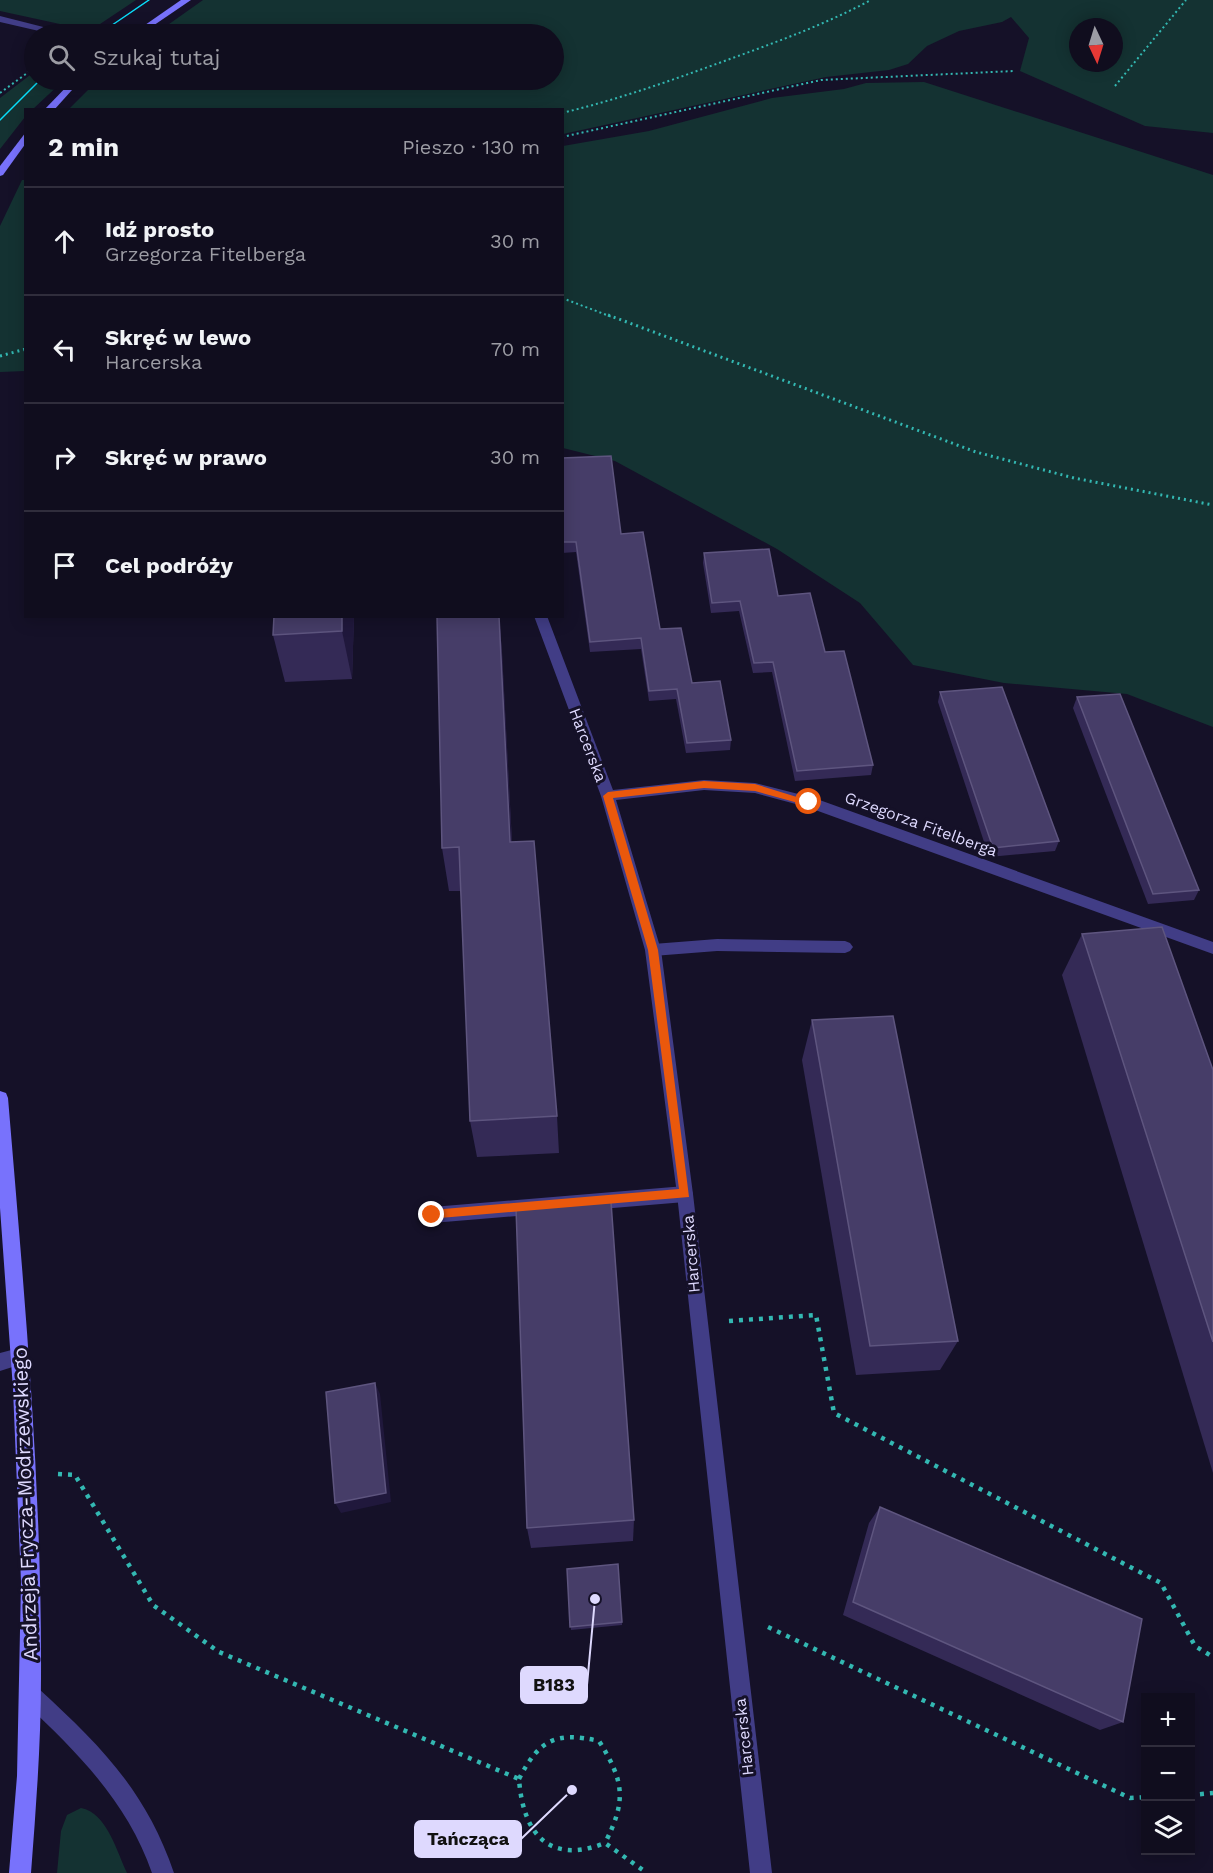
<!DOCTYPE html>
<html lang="pl">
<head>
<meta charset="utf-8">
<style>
	:root { --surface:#100d1e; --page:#1e1b2b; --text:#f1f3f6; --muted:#9c9ca4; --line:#302d3c }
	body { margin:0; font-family:"Work Sans",sans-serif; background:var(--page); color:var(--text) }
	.controls { position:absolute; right:18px; bottom:18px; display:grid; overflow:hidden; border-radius:0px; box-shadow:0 3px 15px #0003 }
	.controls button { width:54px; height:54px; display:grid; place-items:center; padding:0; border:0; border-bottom:2px solid var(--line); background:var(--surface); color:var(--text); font:30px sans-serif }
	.compass { position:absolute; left:1069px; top:18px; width:54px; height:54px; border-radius:50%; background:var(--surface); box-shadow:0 3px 15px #0003; rotate:176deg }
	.stop { position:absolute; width:18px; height:18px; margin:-14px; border:4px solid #ea580c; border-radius:50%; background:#fff }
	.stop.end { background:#ea580c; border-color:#fff; box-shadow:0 2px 6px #0008 }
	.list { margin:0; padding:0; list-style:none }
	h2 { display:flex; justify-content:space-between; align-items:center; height:78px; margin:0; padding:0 24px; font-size:26px }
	h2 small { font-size:20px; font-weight:400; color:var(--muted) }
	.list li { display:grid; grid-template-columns:39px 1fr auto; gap:18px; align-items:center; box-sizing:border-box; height:108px; padding:0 24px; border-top:2px solid var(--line) }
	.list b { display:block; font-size:22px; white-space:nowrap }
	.list p { margin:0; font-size:20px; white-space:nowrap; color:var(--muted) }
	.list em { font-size:20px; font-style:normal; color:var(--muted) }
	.icon { flex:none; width:33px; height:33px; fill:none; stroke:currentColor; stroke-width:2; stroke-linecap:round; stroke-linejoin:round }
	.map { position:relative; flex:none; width:1213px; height:1873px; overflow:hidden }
	.search { position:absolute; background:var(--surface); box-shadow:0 3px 15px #0003; left:24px; top:24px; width:540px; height:66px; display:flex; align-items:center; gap:15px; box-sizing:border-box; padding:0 21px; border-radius:33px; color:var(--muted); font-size:22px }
	.panel { position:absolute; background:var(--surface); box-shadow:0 3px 15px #0003; left:24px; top:108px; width:540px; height:510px; border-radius:0px }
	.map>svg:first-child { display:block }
</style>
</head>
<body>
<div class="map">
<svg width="1213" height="1873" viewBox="0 0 1213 1873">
	<rect width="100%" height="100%" fill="#151128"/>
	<g fill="#143232" fill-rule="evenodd">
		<path d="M0,0H136L97,26H69L0,11Z"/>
		<path d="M203,0H1213V133L1145,126L1020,71L1029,38L1011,17L1002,22L959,31L927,46L908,64L889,70L826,77L563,134L562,110L69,109L98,80H554V34H155ZM1078,27H1114V63H1078Z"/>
		<path d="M34,72V80H64L33,109L26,110L25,117L0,149V98Z"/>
		<path d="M924,82L1213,175V727L1127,694L1004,683L913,665L860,603L777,549L615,461L563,448V146L649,131L772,98L844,89L866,83Z"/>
		<path d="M22,180H26L25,371L0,372V226Z"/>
		<path d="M81,1808C107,1813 117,1852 127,1873H57L61,1831L67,1815Z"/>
	</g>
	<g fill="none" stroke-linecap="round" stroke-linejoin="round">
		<g stroke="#33b8b2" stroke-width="2" stroke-dasharray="2 3" stroke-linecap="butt">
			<path d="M1115,86L1186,0"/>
			<path d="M0,93L34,68"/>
			<path d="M562,113C616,100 667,82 719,63C771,44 822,26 871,0"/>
			<path d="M562,137L821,80L1014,71"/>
			<path d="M562,298L612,317"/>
		</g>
		<g stroke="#33b8b2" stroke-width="3" stroke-dasharray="2 4" stroke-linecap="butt">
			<path d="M608,315L976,452L1074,478L1213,505"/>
			<path d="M0,356L26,349"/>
		</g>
		<g stroke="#33b8b2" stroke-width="4.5" stroke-dasharray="4 6" stroke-linecap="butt">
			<path d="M729,1321L816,1315L834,1413L1161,1583L1195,1646L1213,1657"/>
			<path d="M58,1474L75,1475L153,1605L219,1652L519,1779C523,1834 549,1865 605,1843L647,1873"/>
			<path d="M768,1627L1130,1798L1146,1797"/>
			<path d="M519,1779C539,1740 555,1731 599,1741C624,1781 627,1800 605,1843"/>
			<path d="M1190,1795L1213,1793"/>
		</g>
		<g fill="#413d86" fill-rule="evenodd">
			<path d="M0,16L63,32L64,34H52L0,22Z"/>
			<path d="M717,939L845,941L850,943L853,947L850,951L845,953L717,951L653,956L648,954L645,950L648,946L653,944Z"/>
			<path d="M685,1186L691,1188L693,1194L691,1200L685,1202L432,1223L426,1221L424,1215L426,1209L432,1207Z"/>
		</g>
		<g fill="#413d86" fill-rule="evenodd">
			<path d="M534,616H547L613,790L704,780L755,783L814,798L1213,942V954L807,807L755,793L704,790L616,800L661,950L693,1194L772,1873H750L677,1194L645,950L601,796Z"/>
			<path d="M19,1348L25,1351L28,1357L25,1363L0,1371V1353Z"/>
			<path d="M32,1686L39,1689C101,1746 146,1791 174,1873H152C128,1803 78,1753 25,1703L22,1696L25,1689Z"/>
		</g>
		<g fill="#7872fc" fill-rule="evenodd">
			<path d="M181,0H191L141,34H132Z"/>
			<path d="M73,80H81L54,110H44Z"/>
			<path d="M26,132V143L3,175L0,176V166Z"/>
			<path d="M0,1091L6,1093L8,1098C24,1291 42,1484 41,1678C41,1743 36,1808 31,1873H9L17,1776L21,1582L13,1389L0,1208Z"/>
		</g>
		<g stroke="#09defa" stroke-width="1.5">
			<path d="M99,34L149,0"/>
			<path d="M0,120L40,80"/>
		</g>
	</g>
	<g fill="#342a56">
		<path d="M562,458L621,534L660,629L692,683L731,740L730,750L686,753L676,699L649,701L641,649L590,652L576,552L562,553Z"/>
		<path d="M704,553L778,596L825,652L873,765L871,775L795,781L772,672L753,673L739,611L711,613L703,563Z"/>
		<path d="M354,616L352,679L285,682L273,635Z"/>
		<path d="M499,616L502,652L512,842L557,1116L559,1153L477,1157L470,1121L461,891H449L442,848Z"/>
		<path d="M940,692L1059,841L1055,851L989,857L938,702Z"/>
		<path d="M1077,697L1199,890L1194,900L1148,904L1073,708Z"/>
		<path d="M1082,934L1213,1070V1473L1062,975Z"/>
		<path d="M812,1020L958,1341L940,1370L856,1375L802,1060Z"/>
		<path d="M880,1507L1123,1722L1100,1730L843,1615L869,1523Z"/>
		<path d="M634,1520L633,1541L531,1548L527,1528Z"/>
		<path d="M567,1569L622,1622V1625L571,1630Z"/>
	</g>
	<g fill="#20183c">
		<path d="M342,616H354L352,679L342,631Z"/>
		<path d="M499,616L502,652L514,886L510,842Z"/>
		<path d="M375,1383L380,1394L391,1502L341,1513L335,1503Z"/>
	</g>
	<g fill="#463d68" stroke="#5e557f" stroke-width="1.5">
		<path d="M611,456L621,534L643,532L660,629L681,628L692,683L720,681L731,740L687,743L677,689L649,691L641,638L590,642L576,542H562V458Z"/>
		<path d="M769,549L778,596L810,593L825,652L844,651L873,765L797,771L773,662L754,663L740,601L712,603L704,553Z"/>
		<path d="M274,616H342V631L273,635Z"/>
		<path d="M437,616H499L510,842L534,841L557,1116L470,1121L459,847L442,848Z"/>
		<path d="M1002,687L1059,841L993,848L940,692Z"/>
		<path d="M1120,694L1199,890L1153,894L1077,697Z"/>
		<path d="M1162,927L1213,1070V1342L1082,934Z"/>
		<path d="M893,1016L958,1341L870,1346L812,1020Z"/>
		<path d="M611,1202L634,1520L527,1528L516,1208Z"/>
		<path d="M375,1383L386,1493L335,1503L326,1392Z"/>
		<path d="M880,1507L1142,1619L1123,1722L853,1602Z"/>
		<path d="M618,1564L622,1622L570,1627L567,1569Z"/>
	</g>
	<path fill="#ea580c" d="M704,781L755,784L813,802L809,806L755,791L704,788L613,798L658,950L689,1197L428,1219V1211L432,1210L679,1189L648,950L603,796L608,792Z"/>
	<g text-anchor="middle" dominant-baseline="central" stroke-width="6" stroke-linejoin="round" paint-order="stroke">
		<g font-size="16" fill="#ded9fe" stroke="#151128">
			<text transform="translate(588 745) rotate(69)">Harcerska</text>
			<text transform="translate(921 824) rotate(20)">Grzegorza Fitelberga</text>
			<text transform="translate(691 1254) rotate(-95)">Harcerska</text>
			<text transform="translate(744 1737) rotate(-96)">Harcerska</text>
		</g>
		<g font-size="20" fill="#ded9fe" stroke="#151128">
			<text transform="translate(25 1504) rotate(-92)">Andrzeja Frycza-Modrzewskiego</text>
		</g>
	</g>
	<path fill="none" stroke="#ded9fe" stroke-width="2" d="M595 1599L587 1685M572 1790L521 1839"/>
	<g fill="#ded9fe" stroke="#151128" stroke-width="2">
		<circle cx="595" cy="1599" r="6"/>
		<circle cx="572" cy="1790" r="6"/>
	</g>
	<g fill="#ded9fe" stroke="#ded9fe" stroke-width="2">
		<rect x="521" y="1667" width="66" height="36" rx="6"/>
		<rect x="415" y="1821" width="106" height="36" rx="6"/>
	</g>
	<g font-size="18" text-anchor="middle" font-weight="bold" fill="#111">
		<text x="554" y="1691">B183</text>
		<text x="468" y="1845">Tańcząca</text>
	</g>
</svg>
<div class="controls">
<button>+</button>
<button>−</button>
<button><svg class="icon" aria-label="layers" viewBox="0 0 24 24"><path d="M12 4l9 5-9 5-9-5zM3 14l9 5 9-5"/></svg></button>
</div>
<svg class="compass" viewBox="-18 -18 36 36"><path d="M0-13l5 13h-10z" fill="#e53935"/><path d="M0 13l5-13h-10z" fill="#9c9ca4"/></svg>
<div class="stop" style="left:809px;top:802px"></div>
<div class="stop end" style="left:432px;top:1215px"></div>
<div class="search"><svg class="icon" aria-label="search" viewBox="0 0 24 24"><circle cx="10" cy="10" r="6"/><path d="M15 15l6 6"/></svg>Szukaj tutaj</div>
<section class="panel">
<h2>2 min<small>Pieszo · 130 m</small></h2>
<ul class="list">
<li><svg class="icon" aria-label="ahead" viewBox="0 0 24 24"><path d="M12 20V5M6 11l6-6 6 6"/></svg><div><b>Idź prosto</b><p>Grzegorza Fitelberga</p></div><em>30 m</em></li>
<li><svg class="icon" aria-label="left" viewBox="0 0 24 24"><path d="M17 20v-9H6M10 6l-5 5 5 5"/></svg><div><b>Skręć w lewo</b><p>Harcerska</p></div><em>70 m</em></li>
<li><svg class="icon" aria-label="right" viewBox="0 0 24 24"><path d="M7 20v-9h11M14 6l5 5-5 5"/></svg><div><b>Skręć w prawo</b></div><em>30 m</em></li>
<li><svg class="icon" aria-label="arrive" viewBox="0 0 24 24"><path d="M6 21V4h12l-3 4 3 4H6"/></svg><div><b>Cel podróży</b></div></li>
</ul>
</section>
</div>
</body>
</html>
